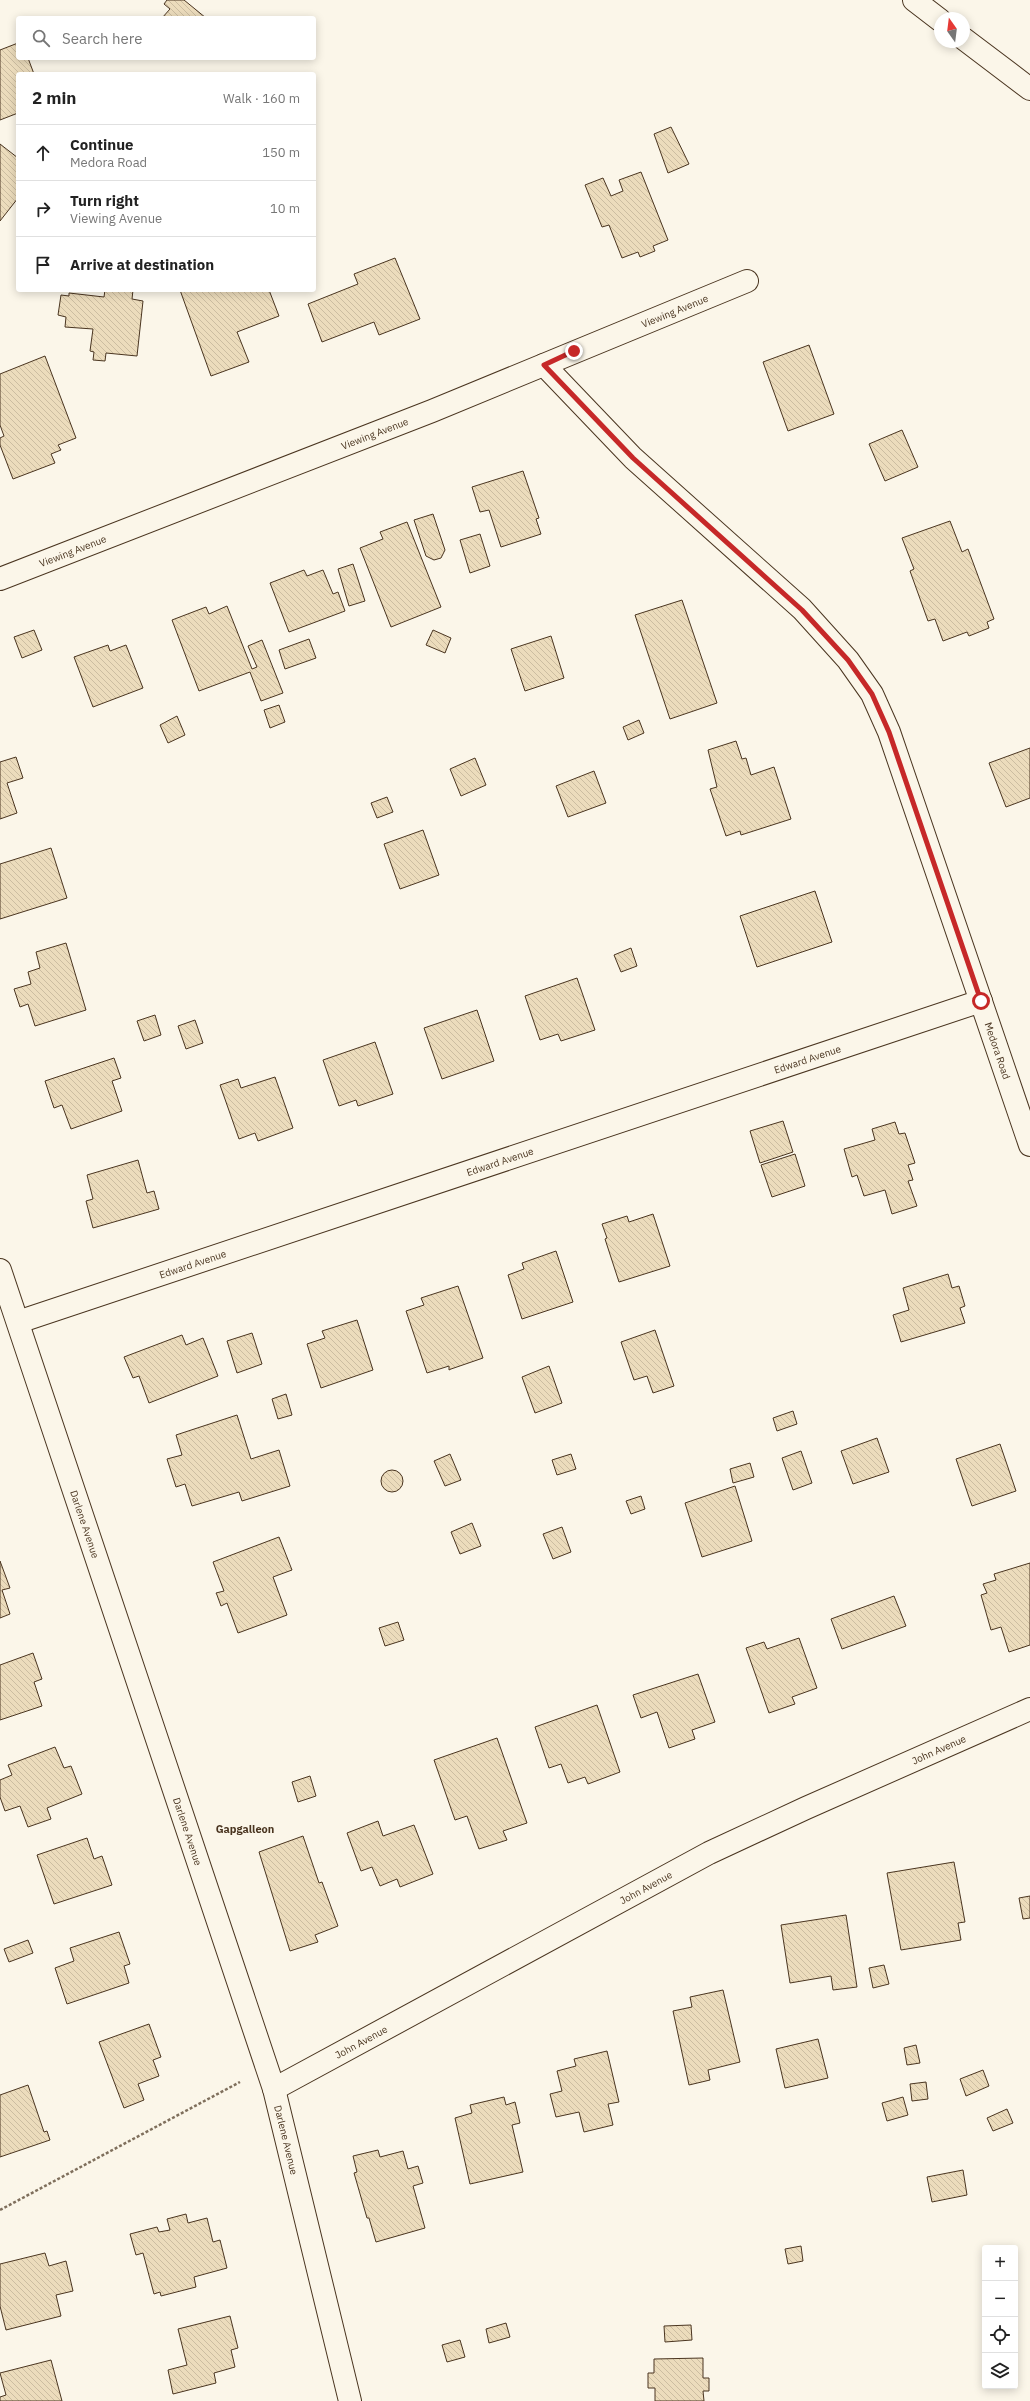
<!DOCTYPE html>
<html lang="en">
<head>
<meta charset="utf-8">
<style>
	:root { --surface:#fff; --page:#f6f6f6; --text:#222; --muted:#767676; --line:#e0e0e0 }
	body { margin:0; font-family:"IBM Plex Sans",sans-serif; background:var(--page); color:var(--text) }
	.controls { position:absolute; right:12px; bottom:12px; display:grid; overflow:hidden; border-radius:4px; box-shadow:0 2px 10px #0003 }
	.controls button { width:36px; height:36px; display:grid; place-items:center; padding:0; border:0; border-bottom:1px solid var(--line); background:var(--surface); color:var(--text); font:20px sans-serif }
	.compass { position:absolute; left:934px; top:12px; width:36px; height:36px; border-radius:50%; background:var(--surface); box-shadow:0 2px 10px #0003; rotate:346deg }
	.stop { position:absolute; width:12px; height:12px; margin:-9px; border:3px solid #c62828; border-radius:50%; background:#fff }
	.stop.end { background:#c62828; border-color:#fff; box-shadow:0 1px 4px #0008 }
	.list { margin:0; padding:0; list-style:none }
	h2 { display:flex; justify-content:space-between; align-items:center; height:52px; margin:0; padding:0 16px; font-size:17px }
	h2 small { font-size:13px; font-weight:400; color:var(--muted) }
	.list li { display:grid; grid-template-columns:26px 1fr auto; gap:12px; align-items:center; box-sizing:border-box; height:56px; padding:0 16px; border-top:1px solid var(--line) }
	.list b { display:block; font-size:15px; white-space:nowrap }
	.list p { margin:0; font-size:13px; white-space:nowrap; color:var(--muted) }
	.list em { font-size:13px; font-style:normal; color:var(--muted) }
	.icon { flex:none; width:22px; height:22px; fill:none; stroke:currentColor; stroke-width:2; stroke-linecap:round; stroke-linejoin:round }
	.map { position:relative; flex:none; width:1030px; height:2401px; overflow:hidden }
	.search { position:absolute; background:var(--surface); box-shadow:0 2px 10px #0003; left:16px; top:16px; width:300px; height:44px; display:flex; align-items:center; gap:10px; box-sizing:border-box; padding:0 14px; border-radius:4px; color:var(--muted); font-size:15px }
	.panel { position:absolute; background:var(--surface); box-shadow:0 2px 10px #0003; left:16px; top:72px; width:300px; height:220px; border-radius:4px }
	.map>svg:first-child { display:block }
</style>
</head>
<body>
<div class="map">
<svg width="1030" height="2401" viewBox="0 0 1030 2401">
	<defs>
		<pattern id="building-back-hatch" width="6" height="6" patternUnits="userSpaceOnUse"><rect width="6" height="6" fill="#ecdcbc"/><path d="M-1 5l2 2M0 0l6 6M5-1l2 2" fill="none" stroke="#ccbda1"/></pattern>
	</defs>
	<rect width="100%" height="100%" fill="#fbf6e9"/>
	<g fill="url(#building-back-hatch)" stroke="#4a3520">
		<path d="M167,0H184L206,18H162L170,9L164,4Z"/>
		<path d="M18,43V58H28L34,74H18V113L0,120V50Z"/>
		<path d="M671,127L689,164L668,173L654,134Z"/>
		<path d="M0,144L18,158V198L0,221Z"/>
		<path d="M641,172L668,240L653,246L655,251L640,257L638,252L622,258L609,225L602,227L585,185L603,178L611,196L623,191L619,180Z"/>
		<path d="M395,258L420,319L379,335L374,322L322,342L308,304L358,284L354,274Z"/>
		<path d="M105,290H133L132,299L143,301L137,356L106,353L105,361L93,360L94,352L90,351L93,329L65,327L66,317L58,315L61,295L69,296V293L104,297Z"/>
		<path d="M180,290H269L279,316L237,332L249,362L211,376Z"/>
		<path d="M809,345L834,414L788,431L763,362Z"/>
		<path d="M45,356L76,438L58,445L61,450L51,454L55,463L13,479L0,445V438L4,436L0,425V374Z"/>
		<path d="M902,430L918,467L885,481L869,444Z"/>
		<path d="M523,471L539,518L536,519L541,534L501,547L489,510L480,512L472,487Z"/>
		<path d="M433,514L445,550L441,558L434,560L426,556L414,520Z"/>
		<path d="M950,521L962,552L968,549L994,619L987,622L989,628L969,636L967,632L943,641L935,619L928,621L910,571L914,569L902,538Z"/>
		<path d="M407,522L441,607L391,627L360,548L383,539L380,532Z"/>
		<path d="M480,534L490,566L470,573L460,540Z"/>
		<path d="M353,564L365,601L349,606L338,569Z"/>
		<path d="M304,570L307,576L323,570L333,594L338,592L345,611L289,632L270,583Z"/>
		<path d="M682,600L717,703L670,719L635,615Z"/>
		<path d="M227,606L252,669L257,667L248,646L262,640L283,693L261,701L250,672L199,691L172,620L206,607L209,614Z"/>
		<path d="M34,630L42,650L22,658L14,637Z"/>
		<path d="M433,630L451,638L445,653L426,645Z"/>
		<path d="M551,636L564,678L525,691L511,649Z"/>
		<path d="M309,639L316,658L285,669L279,650Z"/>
		<path d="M108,645L110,651L126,645L143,688L93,707L74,657Z"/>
		<path d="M279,705L285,722L270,728L264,710Z"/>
		<path d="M177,716L185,735L168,743L160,725Z"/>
		<path d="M639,720L644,733L628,740L623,727Z"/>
		<path d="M736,741L742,759L746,758L751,775L774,767L791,819L741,835L740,831L726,836L710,789L717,787L708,750Z"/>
		<path d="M1030,748V798L1006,807L989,763Z"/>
		<path d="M16,757L23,778L7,783L17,813L0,819V762Z"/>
		<path d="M475,758L486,785L461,796L450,769Z"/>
		<path d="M594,771L606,803L568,817L556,786Z"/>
		<path d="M387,797L393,812L377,818L371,803Z"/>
		<path d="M423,830L439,875L400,889L384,844Z"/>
		<path d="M51,848L67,898L0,919V864Z"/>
		<path d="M815,891L832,942L757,967L740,916Z"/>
		<path d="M66,943L86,1010L35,1026L28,1004L20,1007L14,989L31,984L28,972L40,968L36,952Z"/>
		<path d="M631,948L637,966L621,972L614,955Z"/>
		<path d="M577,978L595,1030L561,1041L558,1034L540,1040L525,996Z"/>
		<path d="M477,1010L494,1061L442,1079L424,1028Z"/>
		<path d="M155,1015L161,1035L144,1041L137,1021Z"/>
		<path d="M195,1020L203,1043L186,1049L178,1026Z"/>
		<path d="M375,1042L393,1094L358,1106L356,1100L339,1106L323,1060Z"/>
		<path d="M114,1058L121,1078L112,1081L122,1111L71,1129L62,1105L54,1108L45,1081Z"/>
		<path d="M275,1077L293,1128L258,1141L255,1133L239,1139L220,1085L238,1079L241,1088Z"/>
		<path d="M783,1121L793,1152L760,1163L750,1131Z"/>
		<path d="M895,1122L899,1134L905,1133L915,1163L908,1165L913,1180L908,1181L917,1206L892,1214L885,1190L864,1196L857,1175L852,1177L844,1149L875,1140L872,1129Z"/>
		<path d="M795,1154L805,1186L772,1197L761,1165Z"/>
		<path d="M138,1160L147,1193L154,1191L159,1209L93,1228L86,1201L93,1199L87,1175Z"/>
		<path d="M653,1214L670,1266L619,1282L605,1239L607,1238L602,1224L627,1216L629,1222Z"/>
		<path d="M556,1251L573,1302L522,1319L508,1275L524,1269L522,1263Z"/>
		<path d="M948,1274L952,1288L959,1286L965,1306L960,1308L965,1323L901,1342L893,1315L909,1310L903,1288Z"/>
		<path d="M458,1286L483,1358L451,1369L449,1370V1366L427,1373L406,1311L424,1305L421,1298Z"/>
		<path d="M357,1320L373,1370L321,1388L307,1344L325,1338L322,1331Z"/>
		<path d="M655,1330L674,1386L653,1393L647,1376L634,1380L621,1342Z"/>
		<path d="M252,1333L262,1364L237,1373L227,1341Z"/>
		<path d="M182,1335L186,1345L203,1338L218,1376L149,1403L139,1376L133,1378L124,1357Z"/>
		<path d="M549,1366L562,1403L535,1413L522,1377Z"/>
		<path d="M286,1394L292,1415L278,1419L272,1399Z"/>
		<path d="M793,1411L797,1424L777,1431L773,1418Z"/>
		<path d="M237,1415L251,1459L279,1450L290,1486L242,1501L239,1492L192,1506L185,1484L176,1487L167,1459L182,1455L176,1435Z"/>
		<path d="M877,1438L889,1472L853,1484L841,1451Z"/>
		<path d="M1000,1444L1016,1491L972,1506L956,1459Z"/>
		<path d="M801,1451L812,1483L793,1490L782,1458Z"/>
		<path d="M450,1454L461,1480L445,1486L434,1461Z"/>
		<path d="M571,1454L576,1469L557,1475L552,1460Z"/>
		<path d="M750,1463L754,1477L733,1483L730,1469Z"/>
		<circle cx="392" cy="1481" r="11"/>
		<path d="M735,1486L752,1541L702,1557L685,1503Z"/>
		<path d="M641,1496L645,1509L631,1514L626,1501Z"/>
		<path d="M472,1523L481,1546L460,1554L451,1532Z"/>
		<path d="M562,1527L571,1552L553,1559L543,1534Z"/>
		<path d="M279,1537L292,1570L273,1577L287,1615L238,1633L227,1603L221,1606L217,1595L216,1593L224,1591L213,1562Z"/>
		<path d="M0,1561L10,1588L2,1590L10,1614L0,1618Z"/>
		<path d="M1030,1563V1645L1009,1652L1001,1627L991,1630L981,1595L987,1593L983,1584L996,1580L994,1574Z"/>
		<path d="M894,1596L906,1626L842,1649L831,1619Z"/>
		<path d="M398,1622L404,1640L385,1646L379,1628Z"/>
		<path d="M799,1638L817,1688L792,1697L795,1704L769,1713L746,1648L764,1642L767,1649Z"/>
		<path d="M33,1653L42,1679L34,1682L42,1706L0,1720V1665Z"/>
		<path d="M698,1674L715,1722L692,1730L695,1739L669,1748L657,1712L641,1718L633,1695Z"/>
		<path d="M597,1705L620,1772L588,1784L585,1777L568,1783L561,1764L549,1768L535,1727Z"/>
		<path d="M497,1738L527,1823L503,1831L507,1840L479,1849L467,1816L455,1820L434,1760Z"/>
		<path d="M55,1747L64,1768L71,1766L82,1794L47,1808L51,1819L28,1827L20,1806L5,1811L0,1797V1780L12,1775L8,1765Z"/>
		<path d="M310,1776L316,1796L298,1802L292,1782Z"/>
		<path d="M378,1821L383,1836L414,1825L433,1874L400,1887L397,1879L380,1886L372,1867L361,1871L347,1833Z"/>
		<path d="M303,1836L319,1883L322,1882L338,1926L315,1935L318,1942L290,1951L259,1852Z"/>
		<path d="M87,1838L94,1859L102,1856L112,1885L54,1904L37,1855Z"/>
		<path d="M954,1862L965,1922L958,1923L961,1940L901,1950L887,1873Z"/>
		<path d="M1030,1896V1918L1023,1919L1019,1898Z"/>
		<path d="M846,1915L857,1987L833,1990L831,1976L790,1983L781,1925Z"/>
		<path d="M119,1932L130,1964L124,1966L129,1983L67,2004L55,1968L74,1961L70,1948Z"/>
		<path d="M28,1940L33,1953L9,1962L4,1949Z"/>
		<path d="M884,1965L889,1984L873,1988L869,1968Z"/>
		<path d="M723,1990L740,2062L708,2070L710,2080L689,2085L673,2011L692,2007L690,1997Z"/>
		<path d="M149,2024L161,2057L153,2060L159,2076L138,2084L144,2100L124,2108L99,2042Z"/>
		<path d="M818,2039L828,2078L785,2088L776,2049Z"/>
		<path d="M916,2045L920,2063L907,2065L904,2048Z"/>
		<path d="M607,2051L619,2102L608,2104L613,2125L584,2132L579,2112L556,2117L550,2094L562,2091L557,2071L576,2066L574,2059Z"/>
		<path d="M983,2070L989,2086L966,2096L960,2079Z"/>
		<path d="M926,2082L928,2099L912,2101L910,2084Z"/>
		<path d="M28,2085L44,2132L47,2131L50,2140L0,2157V2095Z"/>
		<path d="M504,2097L506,2105L515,2102L520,2123L512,2125L523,2172L470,2184L455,2118L472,2113L470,2105Z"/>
		<path d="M903,2097L908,2115L887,2121L882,2103Z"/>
		<path d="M1007,2109L1013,2123L993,2131L987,2118Z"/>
		<path d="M378,2150L380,2157L403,2151L408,2169L418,2166L423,2183L413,2186L425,2228L376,2242L369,2218H367L354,2173L357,2172L353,2156Z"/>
		<path d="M963,2170L967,2195L932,2202L927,2177Z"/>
		<path d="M186,2214L188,2223L207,2218L213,2242L220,2240L227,2268L194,2277L196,2287L161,2296L160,2292L154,2294L143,2253L136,2255L130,2234L157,2227L159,2232L170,2230L167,2219Z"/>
		<path d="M801,2246L803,2261L788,2264L785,2249Z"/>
		<path d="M45,2253L49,2266L66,2261L73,2291L56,2295L61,2316L6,2330L0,2306V2264Z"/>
		<path d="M230,2316L238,2348L231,2350L235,2367L214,2373L216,2383L173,2394L168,2370L187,2365L178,2329Z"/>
		<path d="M506,2323L510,2337L489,2343L486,2329Z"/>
		<path d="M691,2325L692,2340L665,2342L664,2326Z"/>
		<path d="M460,2340L465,2357L447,2362L442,2345Z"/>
		<path d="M703,2358V2378H709V2391H703L704,2401H655V2388H648V2373H654V2359Z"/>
		<path d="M51,2360L62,2401H0V2397L6,2395L0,2373Z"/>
	</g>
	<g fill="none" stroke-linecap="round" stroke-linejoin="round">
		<g stroke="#4a3520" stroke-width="24">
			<g id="minor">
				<path id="s1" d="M544,365L633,458L802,609L848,660L872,694L889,732L1030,1145"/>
				<path id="s2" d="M0,579L432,411L747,281"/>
				<path id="s3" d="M0,1270L274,2089L350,2401"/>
				<path id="s4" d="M18,1322L981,1001"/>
				<path id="s5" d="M274,2089L709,1853L806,1808L1030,1709"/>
			</g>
		</g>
		<g stroke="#4a3520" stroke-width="24">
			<g id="highway">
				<path d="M914,0L940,20"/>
				<path d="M964,39L1030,89"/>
			</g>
		</g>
		<path stroke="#7f6f5c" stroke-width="2.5" stroke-dasharray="3 2" stroke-linecap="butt" d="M0,2210L240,2082"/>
		<use href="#minor" stroke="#fbf6e9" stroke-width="22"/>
		<use href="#highway" stroke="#fbf6e9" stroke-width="22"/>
	</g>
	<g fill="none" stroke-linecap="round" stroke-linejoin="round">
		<path stroke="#c62828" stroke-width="5" d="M574,351L544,365L633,458L802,610L848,660L872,694L889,732L981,1001"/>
	</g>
	<g text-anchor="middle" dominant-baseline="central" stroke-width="3" stroke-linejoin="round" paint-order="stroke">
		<g font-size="10" fill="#4a3520" stroke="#fbf6e9">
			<text stroke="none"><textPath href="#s2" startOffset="726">Viewing Avenue</textPath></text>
			<text stroke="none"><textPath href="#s2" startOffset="402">Viewing Avenue</textPath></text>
			<text stroke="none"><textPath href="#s2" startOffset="78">Viewing Avenue</textPath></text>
			<text stroke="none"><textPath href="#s1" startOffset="844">Medora Road</textPath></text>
			<text stroke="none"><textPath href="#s4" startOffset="832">Edward Avenue</textPath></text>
			<text stroke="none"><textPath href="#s4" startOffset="508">Edward Avenue</textPath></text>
			<text stroke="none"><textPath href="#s4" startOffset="184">Edward Avenue</textPath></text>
			<text stroke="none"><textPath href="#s3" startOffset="268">Darlene Avenue</textPath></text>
			<text stroke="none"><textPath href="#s5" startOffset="747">John Avenue</textPath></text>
			<text stroke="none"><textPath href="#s3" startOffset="592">Darlene Avenue</textPath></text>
			<text stroke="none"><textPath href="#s5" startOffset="423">John Avenue</textPath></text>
			<text stroke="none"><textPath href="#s5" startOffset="99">John Avenue</textPath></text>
			<text stroke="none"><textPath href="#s3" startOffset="916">Darlene Avenue</textPath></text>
		</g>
		<g font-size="11" font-weight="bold" fill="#4a3520" stroke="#fbf6e9">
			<text x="245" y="1829">Gapgalleon</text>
		</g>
	</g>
</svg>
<div class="controls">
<button>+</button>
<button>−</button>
<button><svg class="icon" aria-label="locate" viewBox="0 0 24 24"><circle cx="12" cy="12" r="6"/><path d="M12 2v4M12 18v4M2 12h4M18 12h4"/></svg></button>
<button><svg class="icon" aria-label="layers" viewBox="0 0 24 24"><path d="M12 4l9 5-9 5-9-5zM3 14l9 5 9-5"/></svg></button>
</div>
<svg class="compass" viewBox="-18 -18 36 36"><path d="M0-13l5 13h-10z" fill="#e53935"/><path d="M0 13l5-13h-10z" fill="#767676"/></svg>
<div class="stop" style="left:981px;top:1001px"></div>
<div class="stop end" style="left:574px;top:351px"></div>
<div class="search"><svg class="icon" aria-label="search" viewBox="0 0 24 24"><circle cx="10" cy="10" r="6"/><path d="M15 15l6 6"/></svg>Search here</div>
<section class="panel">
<h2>2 min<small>Walk · 160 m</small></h2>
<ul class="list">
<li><svg class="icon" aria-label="ahead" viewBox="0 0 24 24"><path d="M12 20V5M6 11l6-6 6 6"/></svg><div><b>Continue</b><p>Medora Road</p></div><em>150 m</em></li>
<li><svg class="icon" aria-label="right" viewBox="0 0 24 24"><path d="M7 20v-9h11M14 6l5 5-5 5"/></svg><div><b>Turn right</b><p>Viewing Avenue</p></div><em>10 m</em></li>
<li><svg class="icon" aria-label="arrive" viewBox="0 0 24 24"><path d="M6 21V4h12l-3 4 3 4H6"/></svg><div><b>Arrive at destination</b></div></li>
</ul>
</section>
</div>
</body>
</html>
